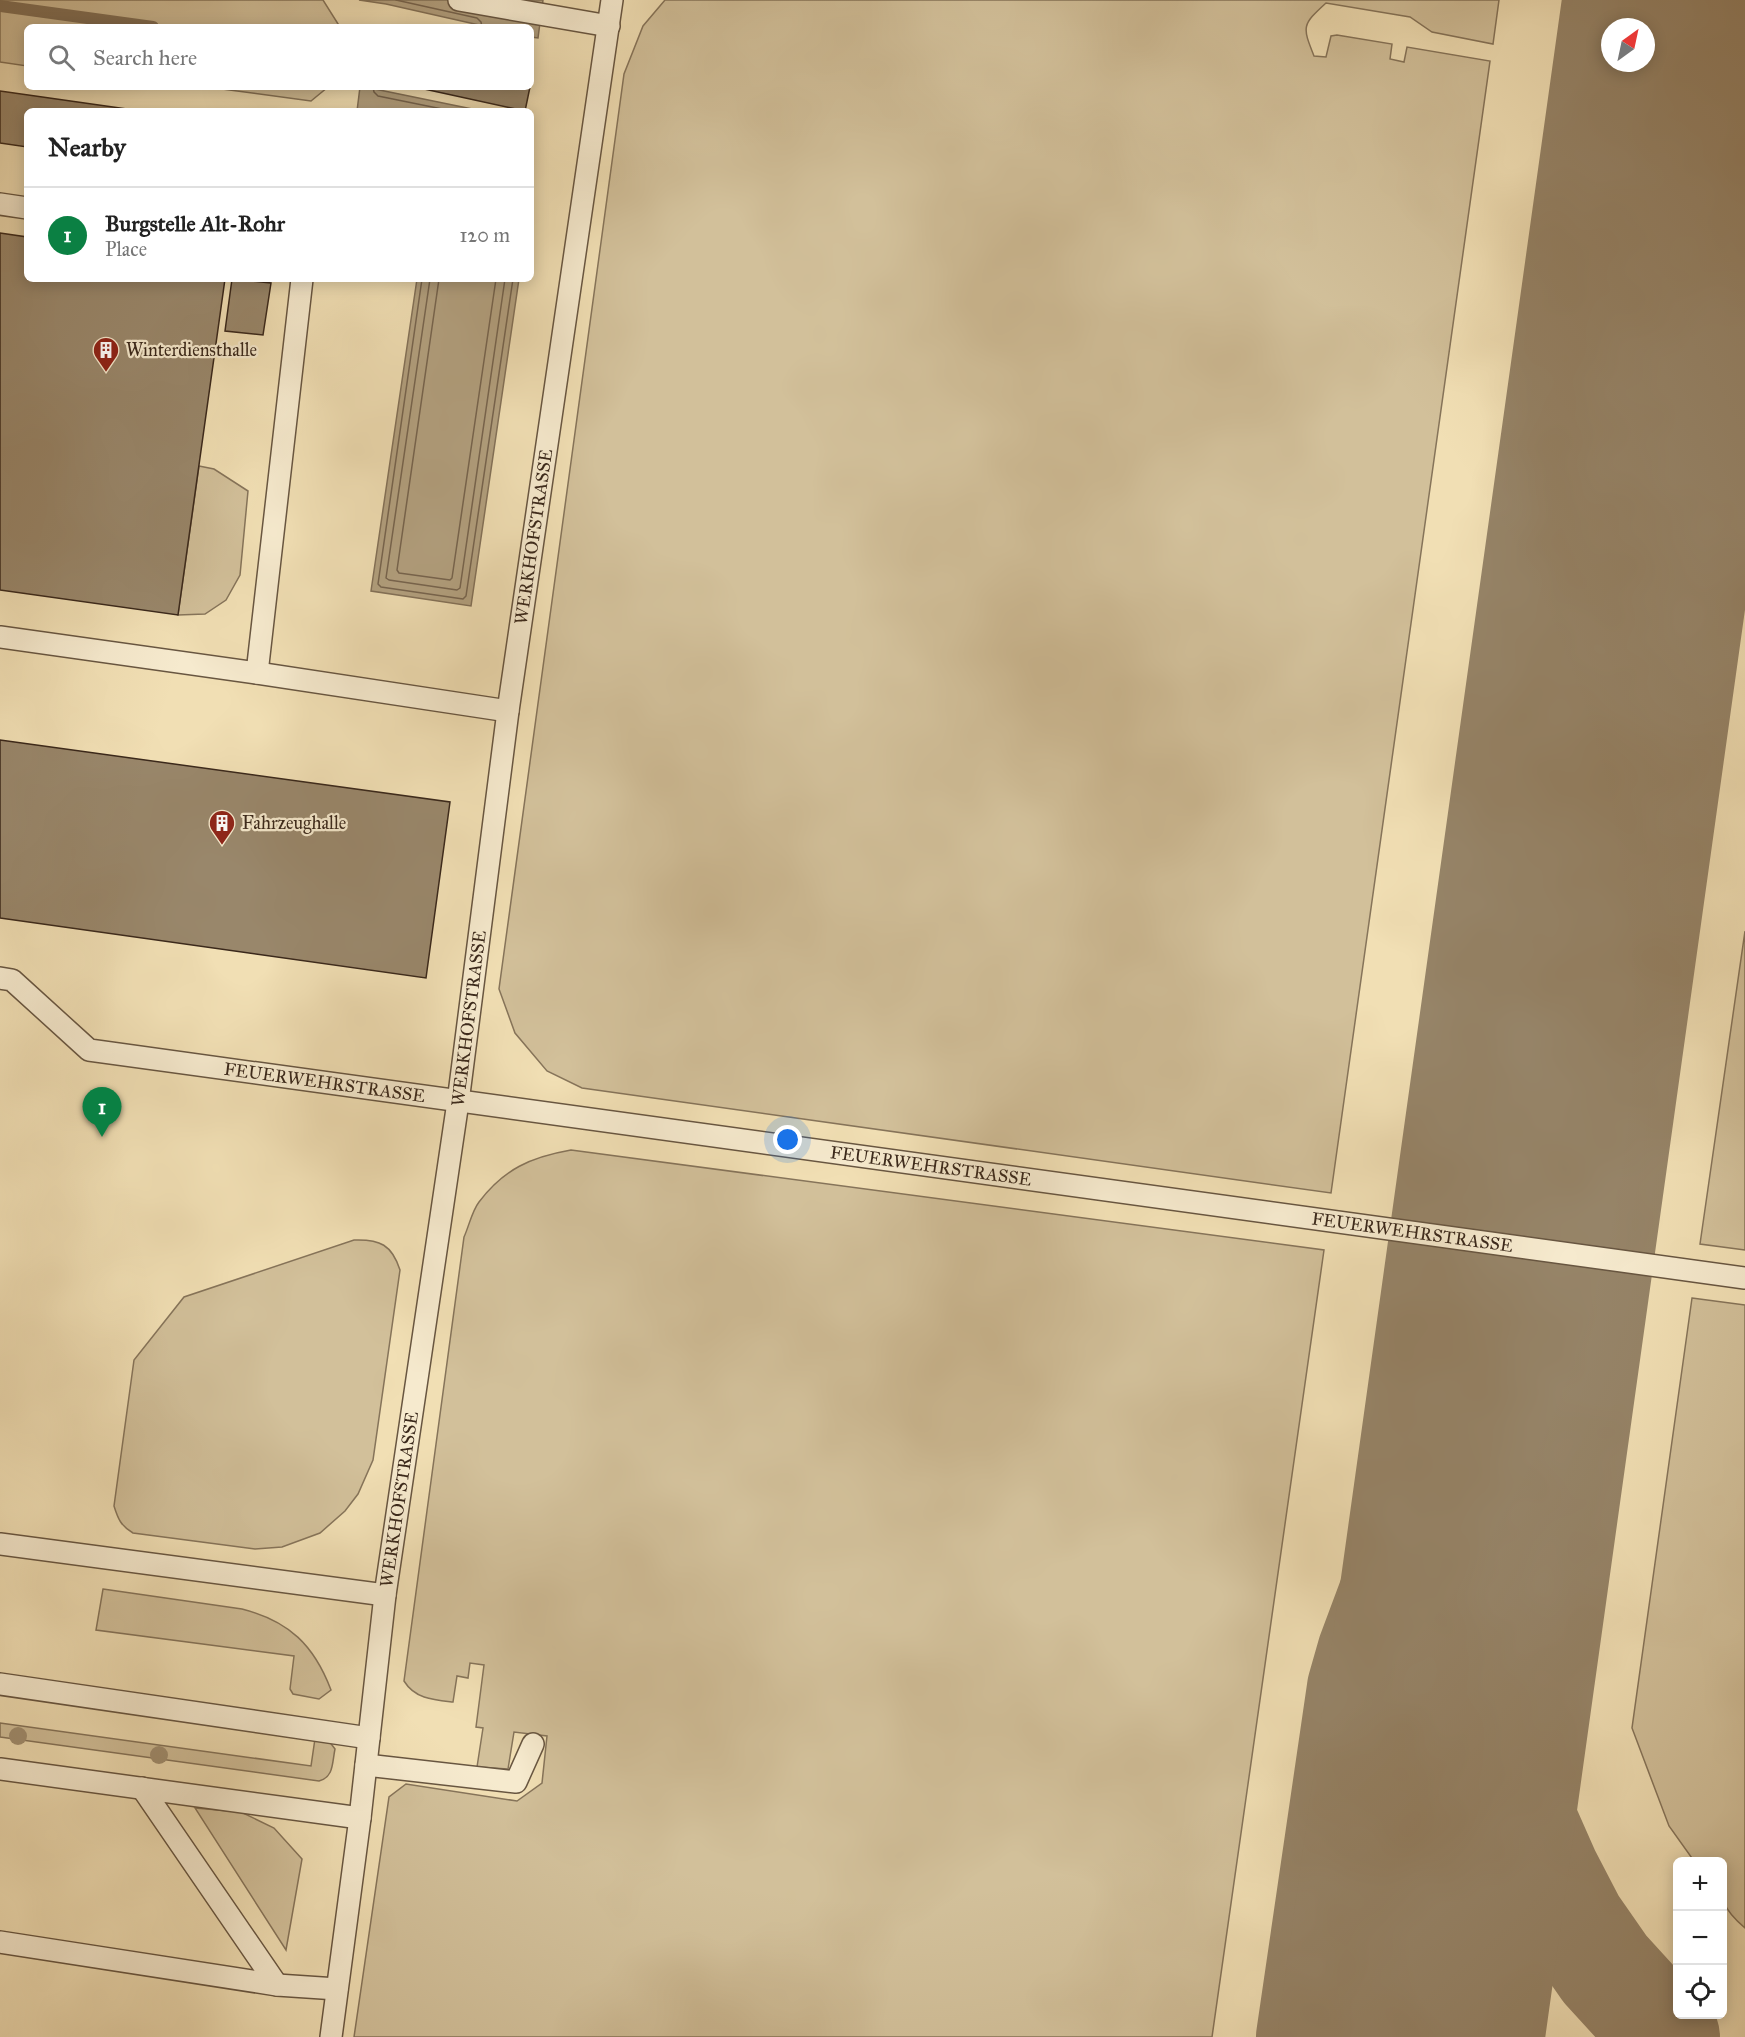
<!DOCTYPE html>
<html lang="en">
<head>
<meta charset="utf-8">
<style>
	:root { --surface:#fff; --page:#f2f2f2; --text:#222; --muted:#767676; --line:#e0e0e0; --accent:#0b8043 }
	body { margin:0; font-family:"IM FELL Great Primer",serif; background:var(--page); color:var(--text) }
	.controls { position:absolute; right:18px; bottom:18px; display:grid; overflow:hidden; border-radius:9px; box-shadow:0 3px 15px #0003 }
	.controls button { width:54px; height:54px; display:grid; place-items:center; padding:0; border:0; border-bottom:2px solid var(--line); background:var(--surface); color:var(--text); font:30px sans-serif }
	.compass { position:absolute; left:1601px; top:18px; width:54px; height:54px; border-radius:50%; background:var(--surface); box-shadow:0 3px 15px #0003; rotate:33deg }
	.you { position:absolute; left:788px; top:1140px; width:21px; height:21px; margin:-15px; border:4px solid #fff; border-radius:50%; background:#1a73e8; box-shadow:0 0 0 9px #1a73e833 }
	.badge { display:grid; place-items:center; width:39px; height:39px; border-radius:50%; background:var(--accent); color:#fff; font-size:20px; font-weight:700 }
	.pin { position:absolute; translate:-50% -50px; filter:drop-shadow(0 2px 3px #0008) }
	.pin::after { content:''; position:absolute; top:32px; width:21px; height:18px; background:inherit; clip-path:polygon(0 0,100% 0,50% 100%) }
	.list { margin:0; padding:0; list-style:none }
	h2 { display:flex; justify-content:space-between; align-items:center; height:78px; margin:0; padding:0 24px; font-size:26px }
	h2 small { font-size:20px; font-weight:400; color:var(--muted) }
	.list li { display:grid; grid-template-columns:39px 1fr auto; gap:18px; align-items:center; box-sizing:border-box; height:96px; padding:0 24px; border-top:2px solid var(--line) }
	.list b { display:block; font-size:22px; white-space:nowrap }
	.list p { margin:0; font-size:20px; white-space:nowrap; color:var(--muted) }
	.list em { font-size:20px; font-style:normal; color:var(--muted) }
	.icon { flex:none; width:33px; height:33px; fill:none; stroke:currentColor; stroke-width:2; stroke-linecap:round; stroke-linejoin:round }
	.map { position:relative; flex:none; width:1745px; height:2037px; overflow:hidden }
	.search { position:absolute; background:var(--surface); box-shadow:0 3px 15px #0003; left:24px; top:24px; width:510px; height:66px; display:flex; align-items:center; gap:15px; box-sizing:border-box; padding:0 21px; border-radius:9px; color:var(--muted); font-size:22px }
	.panel { position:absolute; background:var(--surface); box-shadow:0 3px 15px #0003; left:24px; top:108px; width:510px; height:174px; border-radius:9px }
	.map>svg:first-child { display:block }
</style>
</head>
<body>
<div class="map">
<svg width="1745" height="2037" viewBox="0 0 1745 2037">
	<rect width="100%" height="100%" fill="#f1dfb4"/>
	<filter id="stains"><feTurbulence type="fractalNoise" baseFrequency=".00333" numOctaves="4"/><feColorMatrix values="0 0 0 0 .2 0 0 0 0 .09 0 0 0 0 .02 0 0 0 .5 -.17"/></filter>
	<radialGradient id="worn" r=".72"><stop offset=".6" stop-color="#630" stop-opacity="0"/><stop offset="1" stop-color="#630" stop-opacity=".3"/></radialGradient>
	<g fill="#d2c09a" stroke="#86745a" stroke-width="1.5">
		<path d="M0,0H323L340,27H27V66L0,62Z"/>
		<path d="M665,0H1499L1493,44L1432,32L1410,17L1326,3C1302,25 1302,26 1314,56L1326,57L1331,36L1337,35L1392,44L1390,59L1404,62L1407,47L1490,61L1331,1193L582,1088L547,1071L515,1033L499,989L624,74L643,26Z"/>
		<path d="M207,87H328L311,101Z"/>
		<path d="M199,466L214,469L248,491L240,575L226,600L205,614L178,615Z"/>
		<path d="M1745,931V1250L1700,1244Z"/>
		<path d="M571,1150L1324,1250L1212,2037H354L389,1797L406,1784L517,1801L542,1783L547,1736L514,1732L508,1769L477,1767L483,1728L476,1727L484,1665L470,1663L468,1678L457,1676L453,1702C434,1700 415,1699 404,1681L464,1237C469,1226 472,1211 479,1202C504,1169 531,1157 571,1150Z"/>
		<path d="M354,1240C380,1239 392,1245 400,1270L373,1460L358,1494L345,1511L320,1533L282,1547L255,1549L133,1533C121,1526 118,1519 114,1506L134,1360L184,1297Z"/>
		<path d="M1692,1298L1745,1305V1928C1717,1904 1722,1896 1722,1862L1694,1861L1669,1826L1632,1728Z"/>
		<path d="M103,1589L242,1609C289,1621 314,1645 331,1690L319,1699L293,1694L290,1689L294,1656L96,1630Z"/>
		<path d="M0,1723L311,1766L316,1732L326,1737L335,1749C332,1763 334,1777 319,1781L0,1737Z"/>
		<path d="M195,1808L241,1812L274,1828L302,1859L286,1950Z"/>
	</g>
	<g fill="#b3a180" stroke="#837158" stroke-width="1.5">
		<path d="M359,0H543L538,38L531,37V27H488L386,4Z"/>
		<path d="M360,87H365L482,111H357Z"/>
		<path d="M417,279H519L471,606L371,591Z"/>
	</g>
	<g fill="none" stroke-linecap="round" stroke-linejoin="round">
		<g stroke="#76644e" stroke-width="1.5">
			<path d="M396,0L477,18L481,22L482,27"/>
			<path d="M373,87L374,92L378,96L452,111"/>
			<path d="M422,279L378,584L381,587L463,599L466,596L513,279"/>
			<path d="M430,279L386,578L389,580L457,590L460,588L505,279"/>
			<path d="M439,279L397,570L399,573L450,580L452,578L496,279"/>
		</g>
		<path stroke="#837158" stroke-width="12" d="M0,6L153,27"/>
		<g stroke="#968468" stroke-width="106">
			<path d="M1694,14L1697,0"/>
			<path d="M1492,1471L1479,1624L1481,1662L1489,1719L1502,1771L1547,1873L1573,1923L1605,1969L1667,2037"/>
			<path d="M1309,2037L1360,1688L1370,1653L1506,1289L1521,1238L1527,1204"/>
		</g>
		<path stroke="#968468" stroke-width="266" d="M1411,2037C1508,1358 1602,679 1696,0"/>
	</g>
	<g fill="#99876b" stroke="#3a281b" stroke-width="1.5">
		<path d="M415,87H530L525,111Z"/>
		<path d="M0,91L141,111H27V147L0,143Z"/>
		<path d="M0,233L27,237V279H225L178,615L0,590Z"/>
		<path d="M232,279L271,283L263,335L225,331Z"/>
		<path d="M0,740L450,802L426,978L0,918Z"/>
	</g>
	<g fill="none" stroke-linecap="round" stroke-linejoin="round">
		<g stroke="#685641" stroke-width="24">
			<g id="service">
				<path d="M459,0L609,26"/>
				<path d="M0,204L27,208"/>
				<path d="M0,637L257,673L508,711"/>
				<path d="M257,673L302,279"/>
				<path id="s1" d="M0,978L12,980L89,1050L1745,1278"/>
				<path d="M0,1544L385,1595"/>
				<path d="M0,1684L369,1738"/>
				<path d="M366,1765L516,1782L533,1744"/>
				<path d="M0,1769L360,1818"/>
				<path d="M142,1788L277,1985"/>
				<path d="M0,1942L277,1985L337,1989"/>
				<path id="s2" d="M331,2037L360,1818L385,1595L458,1102L508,711L612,0"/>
			</g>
		</g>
		<use href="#service" stroke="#f6eace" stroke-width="21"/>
	</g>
	<g fill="#a18f71">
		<circle cx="18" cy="1736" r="9"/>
		<circle cx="159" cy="1755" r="9"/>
	</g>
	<defs>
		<g id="building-pin" transform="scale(1.35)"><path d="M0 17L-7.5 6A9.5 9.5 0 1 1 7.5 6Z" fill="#8f2418" stroke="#f6eace"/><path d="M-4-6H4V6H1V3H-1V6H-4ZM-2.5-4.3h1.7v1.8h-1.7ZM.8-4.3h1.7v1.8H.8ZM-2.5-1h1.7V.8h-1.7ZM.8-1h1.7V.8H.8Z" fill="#fff"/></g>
	</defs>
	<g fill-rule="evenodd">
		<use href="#building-pin" x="106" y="350"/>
		<use href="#building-pin" x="222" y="823"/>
	</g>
	<g text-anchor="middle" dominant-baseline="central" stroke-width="4.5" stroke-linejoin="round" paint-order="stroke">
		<g font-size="18" fill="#3a281b" stroke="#f6eace" text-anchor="start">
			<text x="126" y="350">Winterdiensthalle</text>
			<text x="242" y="823">Fahrzeughalle</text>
		</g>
		<g font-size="18" fill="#3a281b" stroke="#f6eace">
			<text stroke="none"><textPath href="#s2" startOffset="1514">WERKHOFSTRASSE</textPath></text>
			<text stroke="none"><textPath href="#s2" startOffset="1028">WERKHOFSTRASSE</textPath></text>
			<text stroke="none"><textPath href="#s1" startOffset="354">FEUERWEHRSTRASSE</textPath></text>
			<text stroke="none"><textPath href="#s1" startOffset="966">FEUERWEHRSTRASSE</textPath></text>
			<text stroke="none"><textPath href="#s1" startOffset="1452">FEUERWEHRSTRASSE</textPath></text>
			<text stroke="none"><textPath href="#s2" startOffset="542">WERKHOFSTRASSE</textPath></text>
		</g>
	</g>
	<rect width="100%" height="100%" filter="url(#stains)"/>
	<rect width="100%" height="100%" fill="url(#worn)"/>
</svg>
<div class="controls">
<button>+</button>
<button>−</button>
<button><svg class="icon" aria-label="locate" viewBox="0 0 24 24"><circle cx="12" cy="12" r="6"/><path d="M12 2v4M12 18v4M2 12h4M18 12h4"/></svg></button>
</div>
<svg class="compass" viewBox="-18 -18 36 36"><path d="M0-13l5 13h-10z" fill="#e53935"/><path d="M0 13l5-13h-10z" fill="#767676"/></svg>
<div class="you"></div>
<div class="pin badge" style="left:102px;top:1137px">1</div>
<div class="search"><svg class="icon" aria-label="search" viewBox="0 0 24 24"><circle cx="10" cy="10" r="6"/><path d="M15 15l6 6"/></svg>Search here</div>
<section class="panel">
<h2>Nearby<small></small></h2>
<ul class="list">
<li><span class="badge">1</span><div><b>Burgstelle Alt-Rohr</b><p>Place</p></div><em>120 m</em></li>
</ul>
</section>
</div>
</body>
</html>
